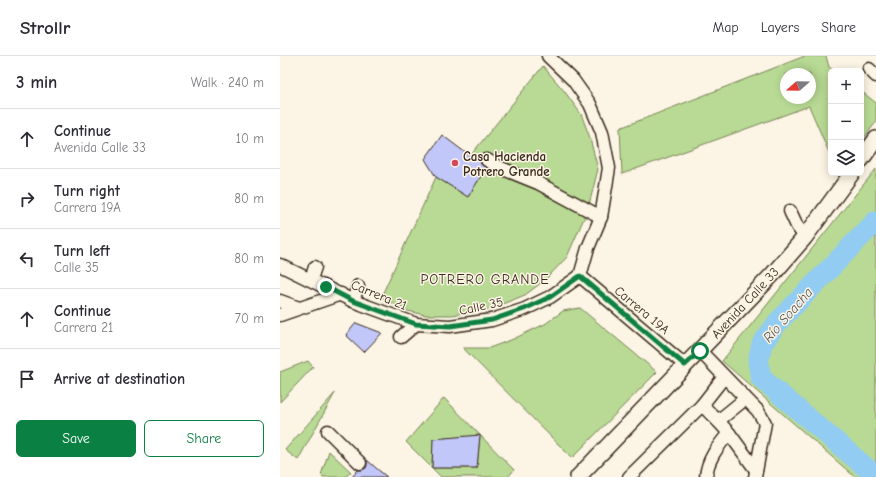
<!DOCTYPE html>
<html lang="en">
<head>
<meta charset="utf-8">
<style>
	:root { --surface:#fff; --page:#f7f7f7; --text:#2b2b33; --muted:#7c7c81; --line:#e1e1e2; --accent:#0b8043 }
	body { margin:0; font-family:"Comic Neue",sans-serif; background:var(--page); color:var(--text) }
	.controls { position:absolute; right:12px; top:12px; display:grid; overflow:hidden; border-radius:6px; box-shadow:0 2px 10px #0003 }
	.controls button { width:36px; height:36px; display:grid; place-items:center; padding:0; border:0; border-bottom:1px solid var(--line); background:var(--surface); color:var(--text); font:20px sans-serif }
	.compass { position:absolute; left:500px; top:12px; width:36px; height:36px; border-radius:50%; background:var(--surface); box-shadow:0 2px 10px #0003; rotate:250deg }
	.stop { position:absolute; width:12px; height:12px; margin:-9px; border:3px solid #0b8043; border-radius:50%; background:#fff }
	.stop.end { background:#0b8043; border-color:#fff; box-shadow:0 1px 4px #0008 }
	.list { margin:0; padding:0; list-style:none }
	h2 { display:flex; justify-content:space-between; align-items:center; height:52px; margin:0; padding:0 16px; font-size:17px }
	h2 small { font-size:13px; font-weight:400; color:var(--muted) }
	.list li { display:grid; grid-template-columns:26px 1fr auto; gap:12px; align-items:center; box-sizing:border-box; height:60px; padding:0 16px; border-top:1px solid var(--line) }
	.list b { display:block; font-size:15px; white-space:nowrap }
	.list p { margin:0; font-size:13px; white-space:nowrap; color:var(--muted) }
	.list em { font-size:13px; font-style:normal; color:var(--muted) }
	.actions { display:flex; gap:8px; padding:12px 16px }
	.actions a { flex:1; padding:9px 0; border:1px solid var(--accent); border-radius:6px; text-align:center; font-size:14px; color:var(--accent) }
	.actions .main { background:var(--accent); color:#fff }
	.icon { flex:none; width:22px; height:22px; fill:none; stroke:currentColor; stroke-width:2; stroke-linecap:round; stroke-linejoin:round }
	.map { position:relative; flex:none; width:596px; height:421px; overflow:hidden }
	header { display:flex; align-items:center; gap:24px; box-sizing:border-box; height:56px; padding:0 20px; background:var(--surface); border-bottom:1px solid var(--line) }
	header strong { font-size:19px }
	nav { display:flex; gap:22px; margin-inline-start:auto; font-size:14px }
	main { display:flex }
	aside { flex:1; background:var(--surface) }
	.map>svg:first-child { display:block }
</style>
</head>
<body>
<header>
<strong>Strollr</strong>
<nav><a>Map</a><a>Layers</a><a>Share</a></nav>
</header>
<main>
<aside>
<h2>3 min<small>Walk · 240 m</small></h2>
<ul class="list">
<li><svg class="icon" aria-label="ahead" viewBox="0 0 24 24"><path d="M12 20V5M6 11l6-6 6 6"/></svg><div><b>Continue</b><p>Avenida Calle 33</p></div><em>10 m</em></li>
<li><svg class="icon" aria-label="right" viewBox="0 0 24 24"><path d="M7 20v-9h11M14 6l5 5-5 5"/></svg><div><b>Turn right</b><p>Carrera 19A</p></div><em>80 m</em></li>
<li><svg class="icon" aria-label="left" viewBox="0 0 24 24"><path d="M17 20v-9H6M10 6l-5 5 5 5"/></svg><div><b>Turn left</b><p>Calle 35</p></div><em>80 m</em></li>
<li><svg class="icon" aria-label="ahead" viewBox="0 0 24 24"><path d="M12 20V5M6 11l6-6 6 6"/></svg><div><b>Continue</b><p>Carrera 21</p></div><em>70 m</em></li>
<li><svg class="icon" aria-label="arrive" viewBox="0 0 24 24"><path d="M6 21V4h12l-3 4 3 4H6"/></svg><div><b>Arrive at destination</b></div></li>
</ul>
<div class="actions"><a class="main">Save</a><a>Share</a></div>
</aside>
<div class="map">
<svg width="596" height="421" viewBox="0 0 596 421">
	<rect width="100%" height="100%" fill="#fcf5e5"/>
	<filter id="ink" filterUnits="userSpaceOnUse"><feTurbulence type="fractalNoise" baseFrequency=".025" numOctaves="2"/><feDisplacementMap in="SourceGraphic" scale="8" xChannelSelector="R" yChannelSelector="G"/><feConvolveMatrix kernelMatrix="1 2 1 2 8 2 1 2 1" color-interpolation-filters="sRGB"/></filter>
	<g filter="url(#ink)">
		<g fill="#b8da94" stroke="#7a8259" fill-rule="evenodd">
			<path d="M525,0H546L549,11L555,15H551V101L529,50L342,118L340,72ZM506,18H530V42H506Z"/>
			<path d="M263,10L285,36L301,58L309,79L318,113L308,153L287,201L265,224L245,239L210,253L172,259H145L128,255L101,241L156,121L188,140L208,110L190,100Z"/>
			<path d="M581,35L596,47V66L581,86Z"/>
			<path d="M596,113V421H575L442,305Z"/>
			<path d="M300,252L377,316L292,402L183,292H209L231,284L265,268L283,255Z"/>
			<path d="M28,305L33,311L0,346V316Z"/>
			<path d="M55,337L18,404L5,394Z"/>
			<path d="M164,342L234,414L228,421H161L153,413L154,412H197L200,380L153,383L152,412L126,386Z"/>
			<path d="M49,395L71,416L65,421H43L41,419Z"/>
		</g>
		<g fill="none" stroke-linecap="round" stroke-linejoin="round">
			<path stroke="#92ccf2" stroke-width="21" d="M596,165L498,266L482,288L478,306L481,322L596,420"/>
		</g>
		<g fill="#c2c7f9" stroke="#3b2a1e">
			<path d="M162,79L190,100L200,105L201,108L206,112L188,141L156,121L145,103Z"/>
			<path d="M76,267L102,277L84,296L66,279Z"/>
			<path d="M200,379L197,412H152L153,383Z"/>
			<path d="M87,404L96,412L107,421H72L78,414H82L86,412L87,409Z"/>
		</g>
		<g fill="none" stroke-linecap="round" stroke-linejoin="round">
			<g stroke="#3b2a1e" stroke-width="15">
				<g id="minor">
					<path d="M268,0L293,24L310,48L322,76L329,112L321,161L308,192L300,220"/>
					<path d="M589,13L596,20"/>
					<path d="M207,104L221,112L258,127L321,161"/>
					<path d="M510,155L517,170L525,181"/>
					<path d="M0,209L73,245L136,268L170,270L212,264L245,253L270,241L300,220"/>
					<path d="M300,220L405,309"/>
					<path d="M31,223L35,211"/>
					<path d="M0,245L19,252"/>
					<path d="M73,245L78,230"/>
					<path d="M0,259L61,238"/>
					<path d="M121,281L136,268"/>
					<path d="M420,295L478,355L485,367L475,421"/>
					<path d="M422,349L438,365L449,377C438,390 427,404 426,421"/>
					<path d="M438,365L465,343"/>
					<path d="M48,375L80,407"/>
					<path d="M449,377L476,414"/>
					<path d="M349,421L422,349L444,321"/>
				</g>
			</g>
			<g stroke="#3b2a1e" stroke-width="18">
				<g id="major">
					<path d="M581,104L596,83"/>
					<path d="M298,421L493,218L525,181L572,117"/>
				</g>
			</g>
			<use href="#minor" stroke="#fcf5e5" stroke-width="12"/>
			<use href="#major" stroke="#fcf5e5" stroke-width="15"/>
		</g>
	</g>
	<g fill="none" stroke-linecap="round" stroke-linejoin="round" filter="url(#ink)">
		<path stroke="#0b8043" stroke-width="5" d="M46,231L73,245L136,268L170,270L212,264L244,253L270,241L300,220L405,309L420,295"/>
	</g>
	<circle fill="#d1495b" stroke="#fcf5e5" stroke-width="1.5" cx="175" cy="107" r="4"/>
	<g text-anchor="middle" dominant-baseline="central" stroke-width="3" stroke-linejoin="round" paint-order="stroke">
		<g font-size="13" font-weight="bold" fill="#3b2a1e" stroke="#fcf5e5" text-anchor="start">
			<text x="183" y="100">Casa Hacienda<tspan x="183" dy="15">Potrero Grande</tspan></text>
		</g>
		<g font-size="13" fill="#3b2a1e" stroke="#fcf5e5">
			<text transform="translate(99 239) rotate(22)">Carrera 21</text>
			<text transform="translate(465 247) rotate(-47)">Avenida Calle 33</text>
			<text transform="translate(201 250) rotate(-12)">Calle 35</text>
			<text transform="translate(362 254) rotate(40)">Carrera 19A</text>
		</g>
		<g font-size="14" letter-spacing="1" fill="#3b2a1e" stroke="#fcf5e5">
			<text x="205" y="223">POTRERO GRANDE</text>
		</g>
		<g font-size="14" font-style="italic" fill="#515253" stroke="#fcf5e5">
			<text transform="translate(508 259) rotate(-49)">Río Soacha</text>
		</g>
	</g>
</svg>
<div class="controls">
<button>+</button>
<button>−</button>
<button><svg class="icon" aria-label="layers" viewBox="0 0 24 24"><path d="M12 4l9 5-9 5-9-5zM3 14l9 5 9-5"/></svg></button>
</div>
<svg class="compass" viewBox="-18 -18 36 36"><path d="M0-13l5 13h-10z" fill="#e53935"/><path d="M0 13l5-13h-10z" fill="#7c7c81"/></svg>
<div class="stop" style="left:420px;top:295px"></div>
<div class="stop end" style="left:46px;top:231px"></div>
</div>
</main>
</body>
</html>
